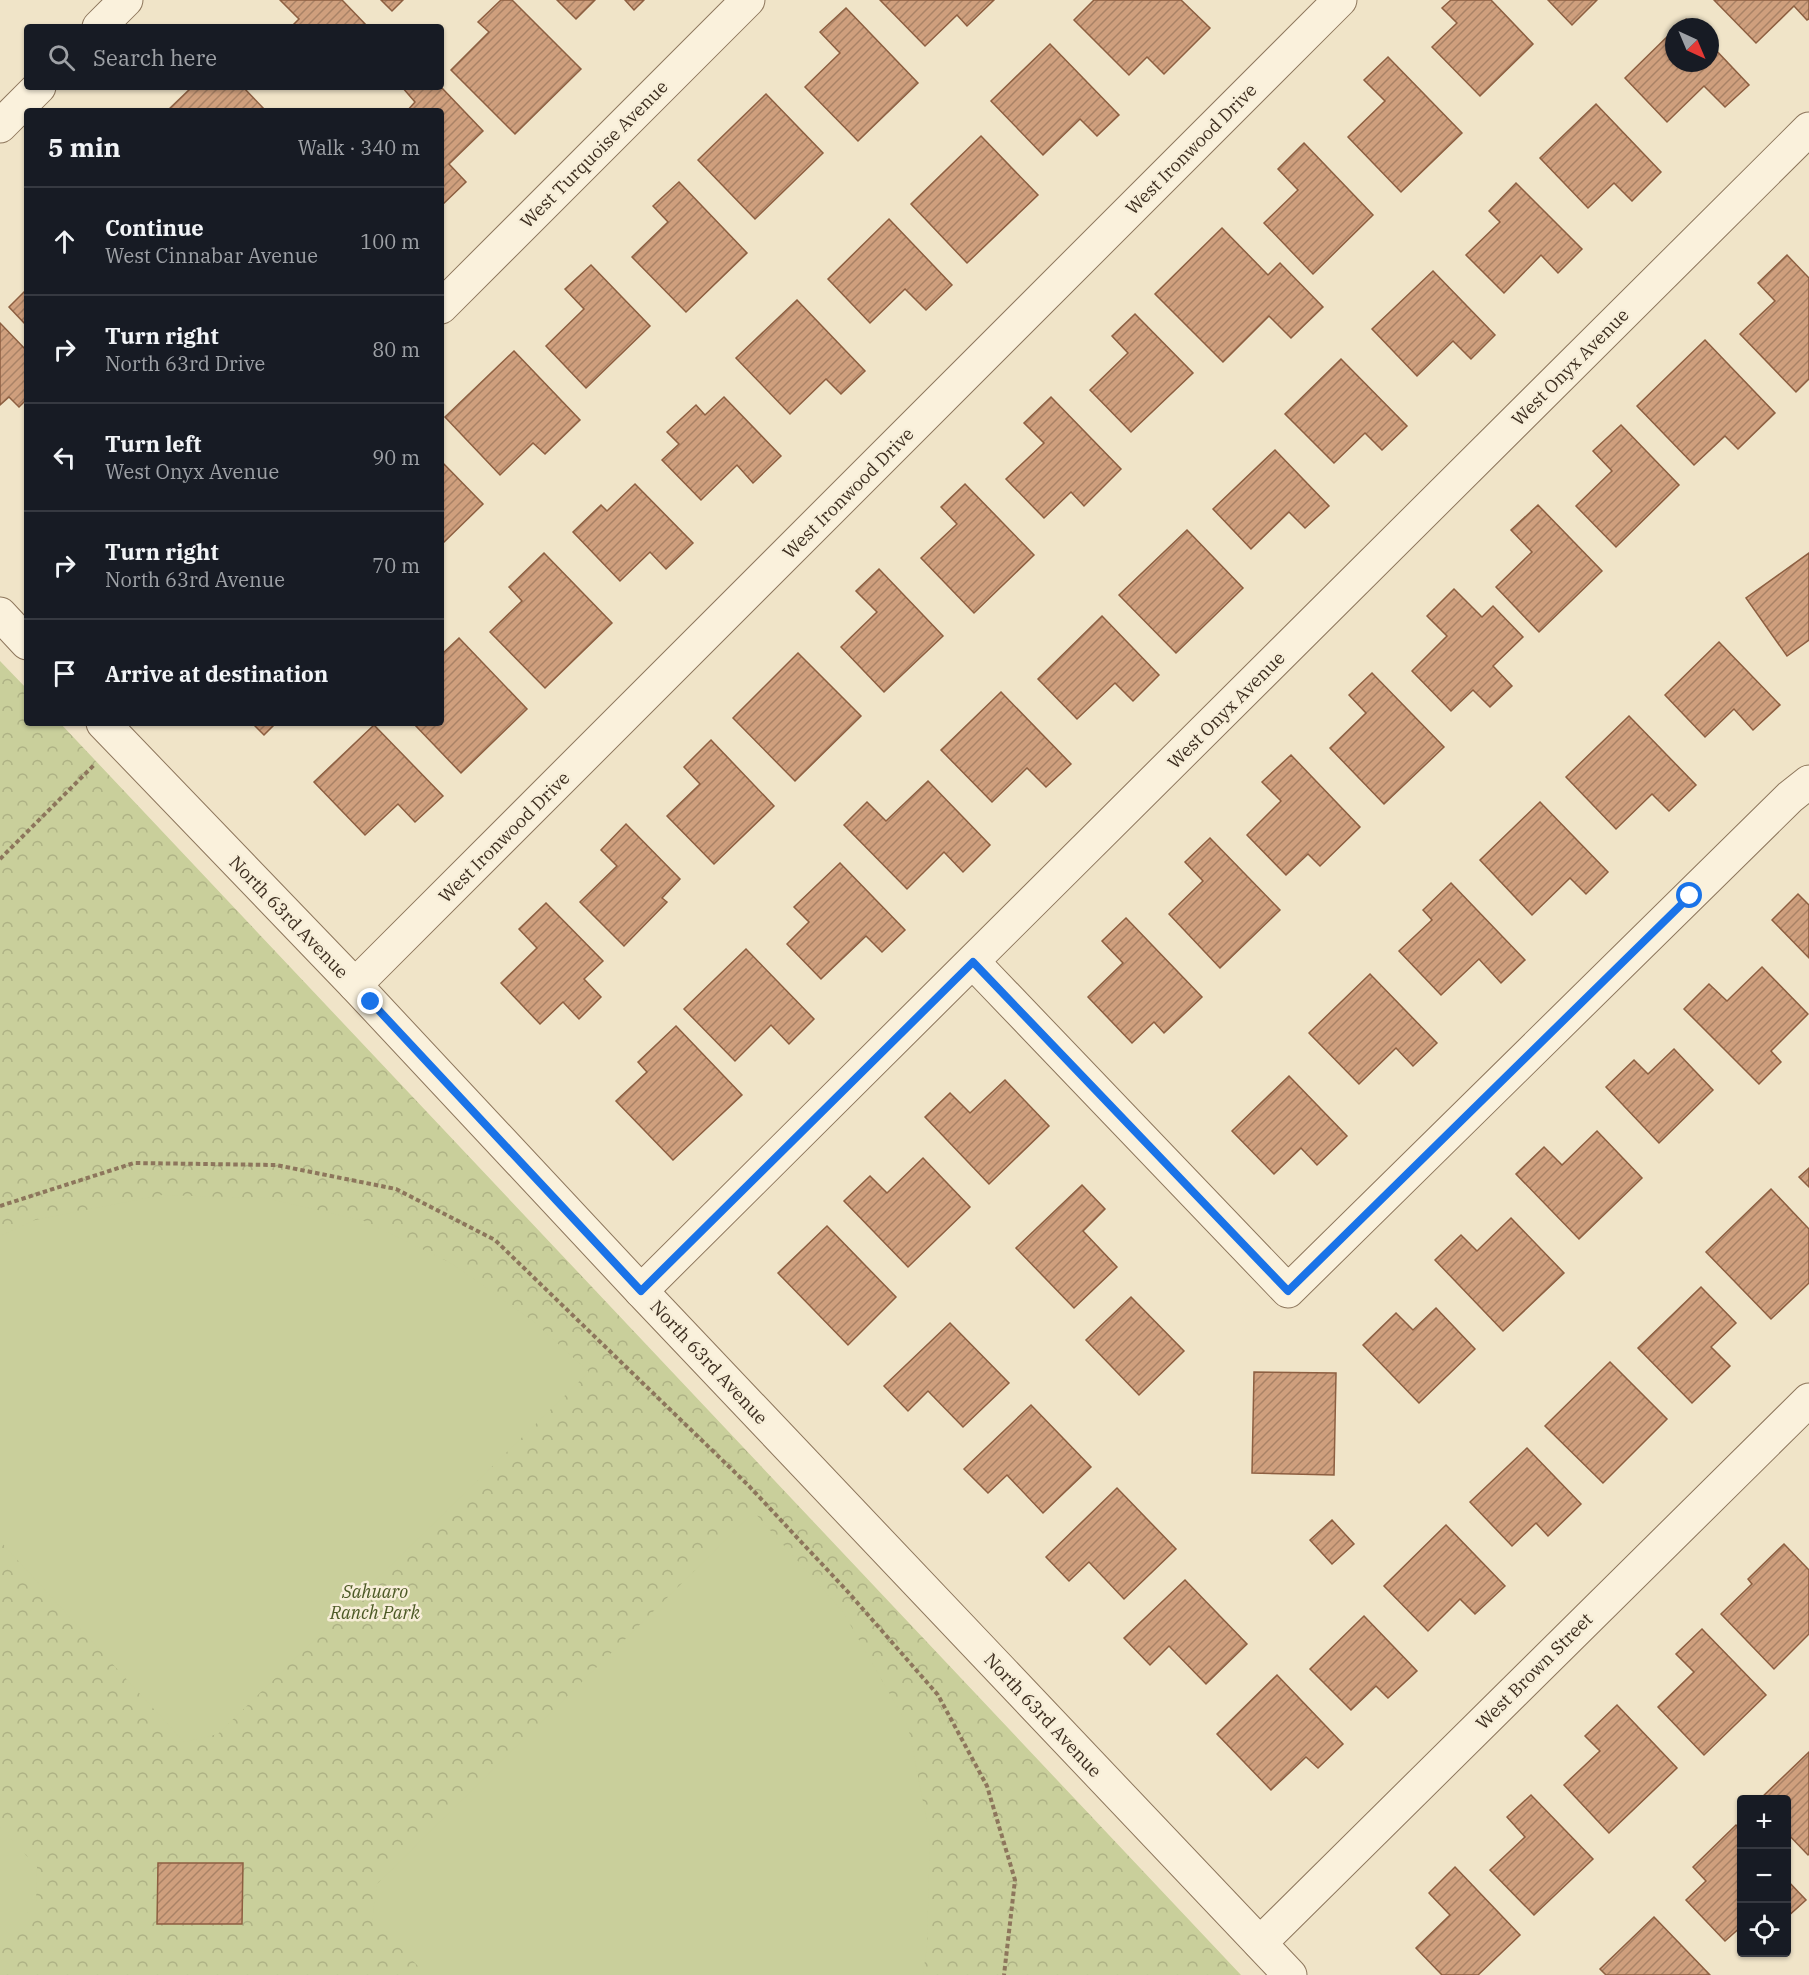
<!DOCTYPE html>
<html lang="en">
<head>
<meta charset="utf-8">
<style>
	:root { --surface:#171b24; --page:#242831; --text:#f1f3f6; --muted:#9ea1a6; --line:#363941 }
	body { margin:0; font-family:"IBM Plex Serif",serif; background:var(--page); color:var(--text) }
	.controls { position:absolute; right:18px; bottom:18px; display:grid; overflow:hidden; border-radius:6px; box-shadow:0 2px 4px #0004 }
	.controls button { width:54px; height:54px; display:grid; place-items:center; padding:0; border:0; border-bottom:2px solid var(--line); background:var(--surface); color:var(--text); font:30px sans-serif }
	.compass { position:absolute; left:1665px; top:18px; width:54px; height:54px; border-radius:50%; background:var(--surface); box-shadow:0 2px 4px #0004; rotate:136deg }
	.stop { position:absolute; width:18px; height:18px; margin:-14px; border:4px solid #1a73e8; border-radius:50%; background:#fff }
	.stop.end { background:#1a73e8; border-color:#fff; box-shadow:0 2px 6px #0008 }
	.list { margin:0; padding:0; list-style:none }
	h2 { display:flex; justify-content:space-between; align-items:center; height:78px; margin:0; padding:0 24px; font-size:26px }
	h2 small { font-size:20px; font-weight:400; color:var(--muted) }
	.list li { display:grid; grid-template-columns:39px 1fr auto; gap:18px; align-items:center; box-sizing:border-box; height:108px; padding:0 24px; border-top:2px solid var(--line) }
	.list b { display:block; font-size:22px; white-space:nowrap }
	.list p { margin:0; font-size:20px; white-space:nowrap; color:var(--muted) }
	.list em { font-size:20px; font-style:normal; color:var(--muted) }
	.icon { flex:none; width:33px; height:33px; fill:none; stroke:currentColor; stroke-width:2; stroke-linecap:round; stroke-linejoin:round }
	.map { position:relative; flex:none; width:1809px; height:1975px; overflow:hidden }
	.search { position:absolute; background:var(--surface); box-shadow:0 2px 4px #0004; left:24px; top:24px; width:420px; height:66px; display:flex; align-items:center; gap:15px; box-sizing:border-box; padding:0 21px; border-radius:6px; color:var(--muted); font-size:22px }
	.panel { position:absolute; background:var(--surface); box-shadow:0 2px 4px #0004; left:24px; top:108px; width:420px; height:618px; border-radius:6px }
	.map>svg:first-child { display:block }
</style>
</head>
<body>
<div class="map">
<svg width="1809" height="1975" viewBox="0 0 1809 1975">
	<defs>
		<pattern id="park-crowns" width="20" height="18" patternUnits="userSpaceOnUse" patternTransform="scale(1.5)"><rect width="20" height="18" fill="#c9cf9b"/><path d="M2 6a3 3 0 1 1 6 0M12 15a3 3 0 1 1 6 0" fill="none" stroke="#aeb285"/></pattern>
		<pattern id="building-hatch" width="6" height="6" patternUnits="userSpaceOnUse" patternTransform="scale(1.5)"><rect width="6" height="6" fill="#cf9f7d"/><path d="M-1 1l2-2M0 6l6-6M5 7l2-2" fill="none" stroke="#a98266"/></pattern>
	</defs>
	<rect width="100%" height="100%" fill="#f0e4c8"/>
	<path fill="url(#park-crowns)" d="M0,661L27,689V723H60L1241,1975H0Z"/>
	<g fill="#c9cf9b">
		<path d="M162,1195L266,1198L364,1221L449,1262L533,1321L589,1372L218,1734L184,1742L0,1541V1236L35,1220Z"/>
		<path d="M754,1512L843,1612L908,1726L930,1837L927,1946L923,1975H427L372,1920L377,1884Z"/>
		<path d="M0,1827L37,1867L36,1905L0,1940Z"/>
	</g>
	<g fill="url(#building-hatch)" stroke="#8d5f41" stroke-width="1.5">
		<path d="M280,0H342L368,27H291L299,19Z"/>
		<path d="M381,0H403L392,11Z"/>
		<path d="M501,0H512L581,69L515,134L451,70L489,32L478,22Z"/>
		<path d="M557,0H595L576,19Z"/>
		<path d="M625,0H644L634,10Z"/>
		<path d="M880,0H994L967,26L957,15L925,46Z"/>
		<path d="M1094,0H1181L1210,28L1164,74L1147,57L1129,75L1074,20Z"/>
		<path d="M1451,0H1491L1533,44L1480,96L1432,47L1457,23L1442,8Z"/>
		<path d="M1548,0H1597L1572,25Z"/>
		<path d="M1714,0H1809V19L1807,20L1794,6L1756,43Z"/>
		<path d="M846,8L918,83L858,141L805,87L840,53L820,32Z"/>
		<path d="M1686,19L1693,27H1678Z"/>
		<path d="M1674,30V63H1710V44L1749,85L1725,107L1704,86L1667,122L1625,78Z"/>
		<path d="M1050,44L1119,115L1097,136L1080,119L1043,155L991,101Z"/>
		<path d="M1388,57L1462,133L1401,192L1348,137L1385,101L1364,80Z"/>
		<path d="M192,87H243L266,111H167Z"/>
		<path d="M402,87H441L483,131L449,164L466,182L441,206V111H407L415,102Z"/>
		<path d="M766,94L823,153L755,219L698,160Z"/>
		<path d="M1596,104L1661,172L1632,201L1614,183L1588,208L1540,158Z"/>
		<path d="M981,136L1038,195L967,263L911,204Z"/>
		<path d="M1304,143L1373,215L1313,274L1264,223L1298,190L1278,169Z"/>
		<path d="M679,182L747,253L686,312L632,257L668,222L653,206Z"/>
		<path d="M1516,183L1582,249L1558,273L1541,255L1504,293L1466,255L1500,222L1489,211Z"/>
		<path d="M889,219L952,285L926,310L905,289L870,323L828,279Z"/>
		<path d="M1222,228L1268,275L1280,263L1323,307L1291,338L1269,316L1223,362L1155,294Z"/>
		<path d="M1787,255L1809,278V379L1796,392L1740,334L1775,301L1758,283Z"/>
		<path d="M591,265L650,326L586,388L546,346L584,309L565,289Z"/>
		<path d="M1433,271L1495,335L1471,359L1453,341L1417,376L1372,329Z"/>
		<path d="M27,289V326L9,307Z"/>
		<path d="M797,300L865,371L841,394L826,379L790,414L736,358Z"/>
		<path d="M1135,314L1193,373L1131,432L1090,390L1128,353L1112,336Z"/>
		<path d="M0,323L27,351V399L19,407L9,397L0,405Z"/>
		<path d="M1705,340L1775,413L1738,449L1725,436L1694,465L1637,406Z"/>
		<path d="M514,351L580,420L545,454L533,443L500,475L445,417Z"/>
		<path d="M1341,359L1407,426L1382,450L1365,433L1334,463L1285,414Z"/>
		<path d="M724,397L781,456L753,483L737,465L701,500L662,460L679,444L667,432L696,405L705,415Z"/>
		<path d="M1051,397L1121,469L1084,506L1071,492L1044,518L1006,479L1044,443L1024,423Z"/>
		<path d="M1621,425L1679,485L1616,547L1576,506L1612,471L1593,451Z"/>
		<path d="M1275,450L1329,506L1305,528L1289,512L1251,549L1213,509Z"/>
		<path d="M441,461L483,504L441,545Z"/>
		<path d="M635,484L693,543L666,569L650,552L620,581L573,532L601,505L607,511Z"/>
		<path d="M965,484L1034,555L974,613L921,558L957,524L941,507Z"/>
		<path d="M1538,505L1602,571L1539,632L1496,587L1532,552L1511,530Z"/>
		<path d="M1187,530L1243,588L1176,653L1119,595Z"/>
		<path d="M544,553L612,623L545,688L490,632L522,601L509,587Z"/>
		<path d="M1809,553V640L1787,656L1746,598Z"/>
		<path d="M879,569L943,636L884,692L841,647L877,612L856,591Z"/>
		<path d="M1454,589L1482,617L1493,606L1523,637L1493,666L1512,686L1490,707L1473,690L1451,711L1412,671L1447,636L1427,616Z"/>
		<path d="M1102,616L1159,675L1133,701L1115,683L1077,719L1038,679Z"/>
		<path d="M459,638L527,709L461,773L413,723H441V655Z"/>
		<path d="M1719,642L1780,705L1753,730L1734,709L1705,737L1665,695Z"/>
		<path d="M798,653L861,716L795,781L733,718Z"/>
		<path d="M1372,673L1444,747L1384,804L1330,748L1366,713L1349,695Z"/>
		<path d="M1001,692L1071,764L1046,787L1027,768L992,802L941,750Z"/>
		<path d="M1629,716L1696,785L1669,811L1652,794L1616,829L1566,777Z"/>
		<path d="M252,723H276L264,735Z"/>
		<path d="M374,725L443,796L415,822L398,804L365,835L314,782Z"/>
		<path d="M711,740L774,806L714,864L667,816L700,784L684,767Z"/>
		<path d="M1291,755L1360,827L1320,866L1308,854L1286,875L1247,835L1281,801L1262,782Z"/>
		<path d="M928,781L990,845L963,872L944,852L907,889L844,825L867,802L886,821Z"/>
		<path d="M1540,802L1608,872L1586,894L1570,878L1532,915L1480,860Z"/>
		<path d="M626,824L680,879L662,898L667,902L624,946L580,902L617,866L601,850Z"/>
		<path d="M1210,838L1280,910L1220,968L1169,914L1203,881L1185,862Z"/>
		<path d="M840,863L905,930L882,952L866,936L821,979L787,944L809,922L794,907Z"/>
		<path d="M1451,883L1525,960L1501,983L1479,959L1441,995L1399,951L1432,920L1423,910Z"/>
		<path d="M1798,894L1809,905V958L1772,920Z"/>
		<path d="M546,903L603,961L584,979L601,997L579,1019L563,1002L540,1024L501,983L537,948L519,929Z"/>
		<path d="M1126,918L1202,997L1164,1033L1154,1022L1132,1043L1088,997L1123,963L1102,941Z"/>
		<path d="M746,949L814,1019L789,1044L771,1025L735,1061L684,1009Z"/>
		<path d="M1762,967L1808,1014L1771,1051L1781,1062L1759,1084L1684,1009L1709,984L1727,1001Z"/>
		<path d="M1370,974L1437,1043L1413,1066L1396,1048L1359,1084L1309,1033Z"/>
		<path d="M676,1026L742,1095L673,1160L616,1101L647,1072L638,1062Z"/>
		<path d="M1674,1049L1713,1090L1659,1143L1606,1087L1634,1060L1648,1074Z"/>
		<path d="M1289,1076L1347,1136L1317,1165L1301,1148L1274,1174L1232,1131Z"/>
		<path d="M1005,1080L1049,1126L989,1184L925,1117L950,1093L970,1113Z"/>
		<path d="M1597,1131L1642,1178L1579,1239L1516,1174L1544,1147L1562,1165Z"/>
		<path d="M923,1158L970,1207L908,1267L844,1201L870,1176L887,1193Z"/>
		<path d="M1809,1168V1187L1799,1177Z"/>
		<path d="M1082,1185L1105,1209L1083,1231L1117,1267L1074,1308L1016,1248Z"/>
		<path d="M1771,1189L1809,1229V1283L1771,1319L1706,1252Z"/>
		<path d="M1511,1218L1564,1273L1503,1331L1435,1260L1461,1235L1477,1251Z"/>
		<path d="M827,1226L896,1297L848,1345L778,1273Z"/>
		<path d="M1701,1287L1736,1323L1711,1347L1730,1366L1692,1403L1638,1348Z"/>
		<path d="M1131,1297L1184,1351L1139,1395L1086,1340Z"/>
		<path d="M1436,1308L1475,1349L1419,1403L1363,1345L1396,1313L1413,1330Z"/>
		<path d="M950,1323L1009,1383L963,1427L928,1391L908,1411L884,1386Z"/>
		<path d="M1610,1362L1667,1419L1603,1483L1545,1426Z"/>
		<path d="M1254,1372L1336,1373L1334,1475L1252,1473Z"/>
		<path d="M1031,1405L1091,1467L1043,1513L1007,1475L988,1493L964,1469Z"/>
		<path d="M1527,1448L1581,1504L1548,1536L1536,1523L1512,1546L1470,1502Z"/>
		<path d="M1117,1488L1176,1549L1124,1599L1089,1562L1069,1581L1046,1557Z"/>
		<path d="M1332,1520L1354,1544L1332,1564L1310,1540Z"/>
		<path d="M1446,1525L1505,1586L1475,1614L1460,1599L1428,1631L1384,1586Z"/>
		<path d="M1784,1544L1809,1570V1634L1774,1669L1721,1614L1752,1584L1748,1579Z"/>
		<path d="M1185,1580L1247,1644L1206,1684L1169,1646L1150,1665L1124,1638Z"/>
		<path d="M1364,1616L1417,1671L1388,1698L1376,1686L1351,1710L1310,1669Z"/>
		<path d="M1702,1629L1766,1695L1704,1755L1658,1707L1694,1672L1676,1654Z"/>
		<path d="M1277,1675L1343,1744L1318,1768L1306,1757L1271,1790L1217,1734Z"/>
		<path d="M1617,1705L1677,1768L1609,1833L1564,1785L1600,1751L1585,1736Z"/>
		<path d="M1809,1752V1854L1808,1855L1786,1832V1800H1759Z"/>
		<path d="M1531,1795L1593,1859L1534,1915L1490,1870L1525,1837L1507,1817Z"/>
		<path d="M1736,1825L1742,1831V1926L1725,1941L1686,1900L1706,1881L1693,1867Z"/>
		<path d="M158,1863H243L242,1924H157Z"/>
		<path d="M1455,1867L1520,1935L1478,1975H1442L1416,1948L1450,1915L1429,1893Z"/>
		<path d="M1786,1879L1806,1900L1786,1918Z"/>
		<path d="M1654,1917L1710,1975H1606L1600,1969Z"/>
	</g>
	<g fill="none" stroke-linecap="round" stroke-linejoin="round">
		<g stroke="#8d765c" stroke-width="35">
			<g id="minor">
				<path d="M441,307L748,0"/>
				<path d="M973,962L1288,1291L1790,797L1809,782"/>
				<path d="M355,985L1340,0"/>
				<path d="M641,1291L1809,129"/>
				<path d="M1260,1943L1809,1400"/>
			</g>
		</g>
		<g stroke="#8d765c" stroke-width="35">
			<g id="tertiary">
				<path d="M99,27L126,0"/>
				<path d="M0,126L39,87"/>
				<path d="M0,614L27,643"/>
				<path d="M103,723L355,985L641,1291L1290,1975"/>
			</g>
		</g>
		<g stroke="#8d765c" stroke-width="4" stroke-dasharray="4.5 3" stroke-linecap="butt">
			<path d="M0,859L95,764"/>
			<path d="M0,1206L134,1163L276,1165L396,1189L495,1240L748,1485L848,1592L938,1695L987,1786L1015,1880L1004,1975"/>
		</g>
		<use href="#minor" stroke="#faf1dc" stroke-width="33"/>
		<use href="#tertiary" stroke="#faf1dc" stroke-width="33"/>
	</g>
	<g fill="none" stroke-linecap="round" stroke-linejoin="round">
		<path stroke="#1a73e8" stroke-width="8" d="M371,1002L641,1291L973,962L1288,1291L1690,896"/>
	</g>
	<g text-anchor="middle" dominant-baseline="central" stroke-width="5" stroke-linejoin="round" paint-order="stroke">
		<g font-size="18" fill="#3d2e20" stroke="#f7eed8">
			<text transform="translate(1191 149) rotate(-45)">West Ironwood Drive</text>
			<text transform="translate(594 154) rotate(-45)">West Turquoise Avenue</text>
			<text transform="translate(1570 367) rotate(-45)">West Onyx Avenue</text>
			<text transform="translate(848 493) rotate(-45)">West Ironwood Drive</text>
			<text transform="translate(1226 710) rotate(-45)">West Onyx Avenue</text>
			<text transform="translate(504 837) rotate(-45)">West Ironwood Drive</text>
			<text transform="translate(289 917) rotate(46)">North 63rd Avenue</text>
			<text transform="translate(709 1362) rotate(47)">North 63rd Avenue</text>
			<text transform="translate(1534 1671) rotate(-45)">West Brown Street</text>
			<text transform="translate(1043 1715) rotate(47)">North 63rd Avenue</text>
		</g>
		<g font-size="18" font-style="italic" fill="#4d5a26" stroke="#f7eed8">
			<text x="375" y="1591">Sahuaro<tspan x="375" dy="21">Ranch Park</tspan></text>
		</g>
	</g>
</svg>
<div class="controls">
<button>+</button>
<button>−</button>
<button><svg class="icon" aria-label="locate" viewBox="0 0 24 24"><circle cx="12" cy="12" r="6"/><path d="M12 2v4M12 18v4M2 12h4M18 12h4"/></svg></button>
</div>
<svg class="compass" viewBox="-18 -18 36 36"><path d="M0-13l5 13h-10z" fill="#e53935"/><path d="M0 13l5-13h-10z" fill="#9ea1a6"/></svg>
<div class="stop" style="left:1690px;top:896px"></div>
<div class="stop end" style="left:371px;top:1002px"></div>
<div class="search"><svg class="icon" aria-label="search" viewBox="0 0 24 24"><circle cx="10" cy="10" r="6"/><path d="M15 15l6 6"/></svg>Search here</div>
<section class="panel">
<h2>5 min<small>Walk · 340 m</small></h2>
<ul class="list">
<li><svg class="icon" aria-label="ahead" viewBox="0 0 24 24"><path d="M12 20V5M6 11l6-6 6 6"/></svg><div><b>Continue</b><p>West Cinnabar Avenue</p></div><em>100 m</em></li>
<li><svg class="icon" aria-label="right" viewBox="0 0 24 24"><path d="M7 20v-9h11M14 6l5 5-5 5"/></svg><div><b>Turn right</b><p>North 63rd Drive</p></div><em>80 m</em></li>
<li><svg class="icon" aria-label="left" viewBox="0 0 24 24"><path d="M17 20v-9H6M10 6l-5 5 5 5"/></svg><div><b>Turn left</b><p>West Onyx Avenue</p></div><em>90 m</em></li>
<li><svg class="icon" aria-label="right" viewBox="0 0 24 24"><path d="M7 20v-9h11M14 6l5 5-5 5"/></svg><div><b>Turn right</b><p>North 63rd Avenue</p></div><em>70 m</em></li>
<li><svg class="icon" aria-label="arrive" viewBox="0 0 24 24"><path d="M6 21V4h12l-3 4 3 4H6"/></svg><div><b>Arrive at destination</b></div></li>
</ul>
</section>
</div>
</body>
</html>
